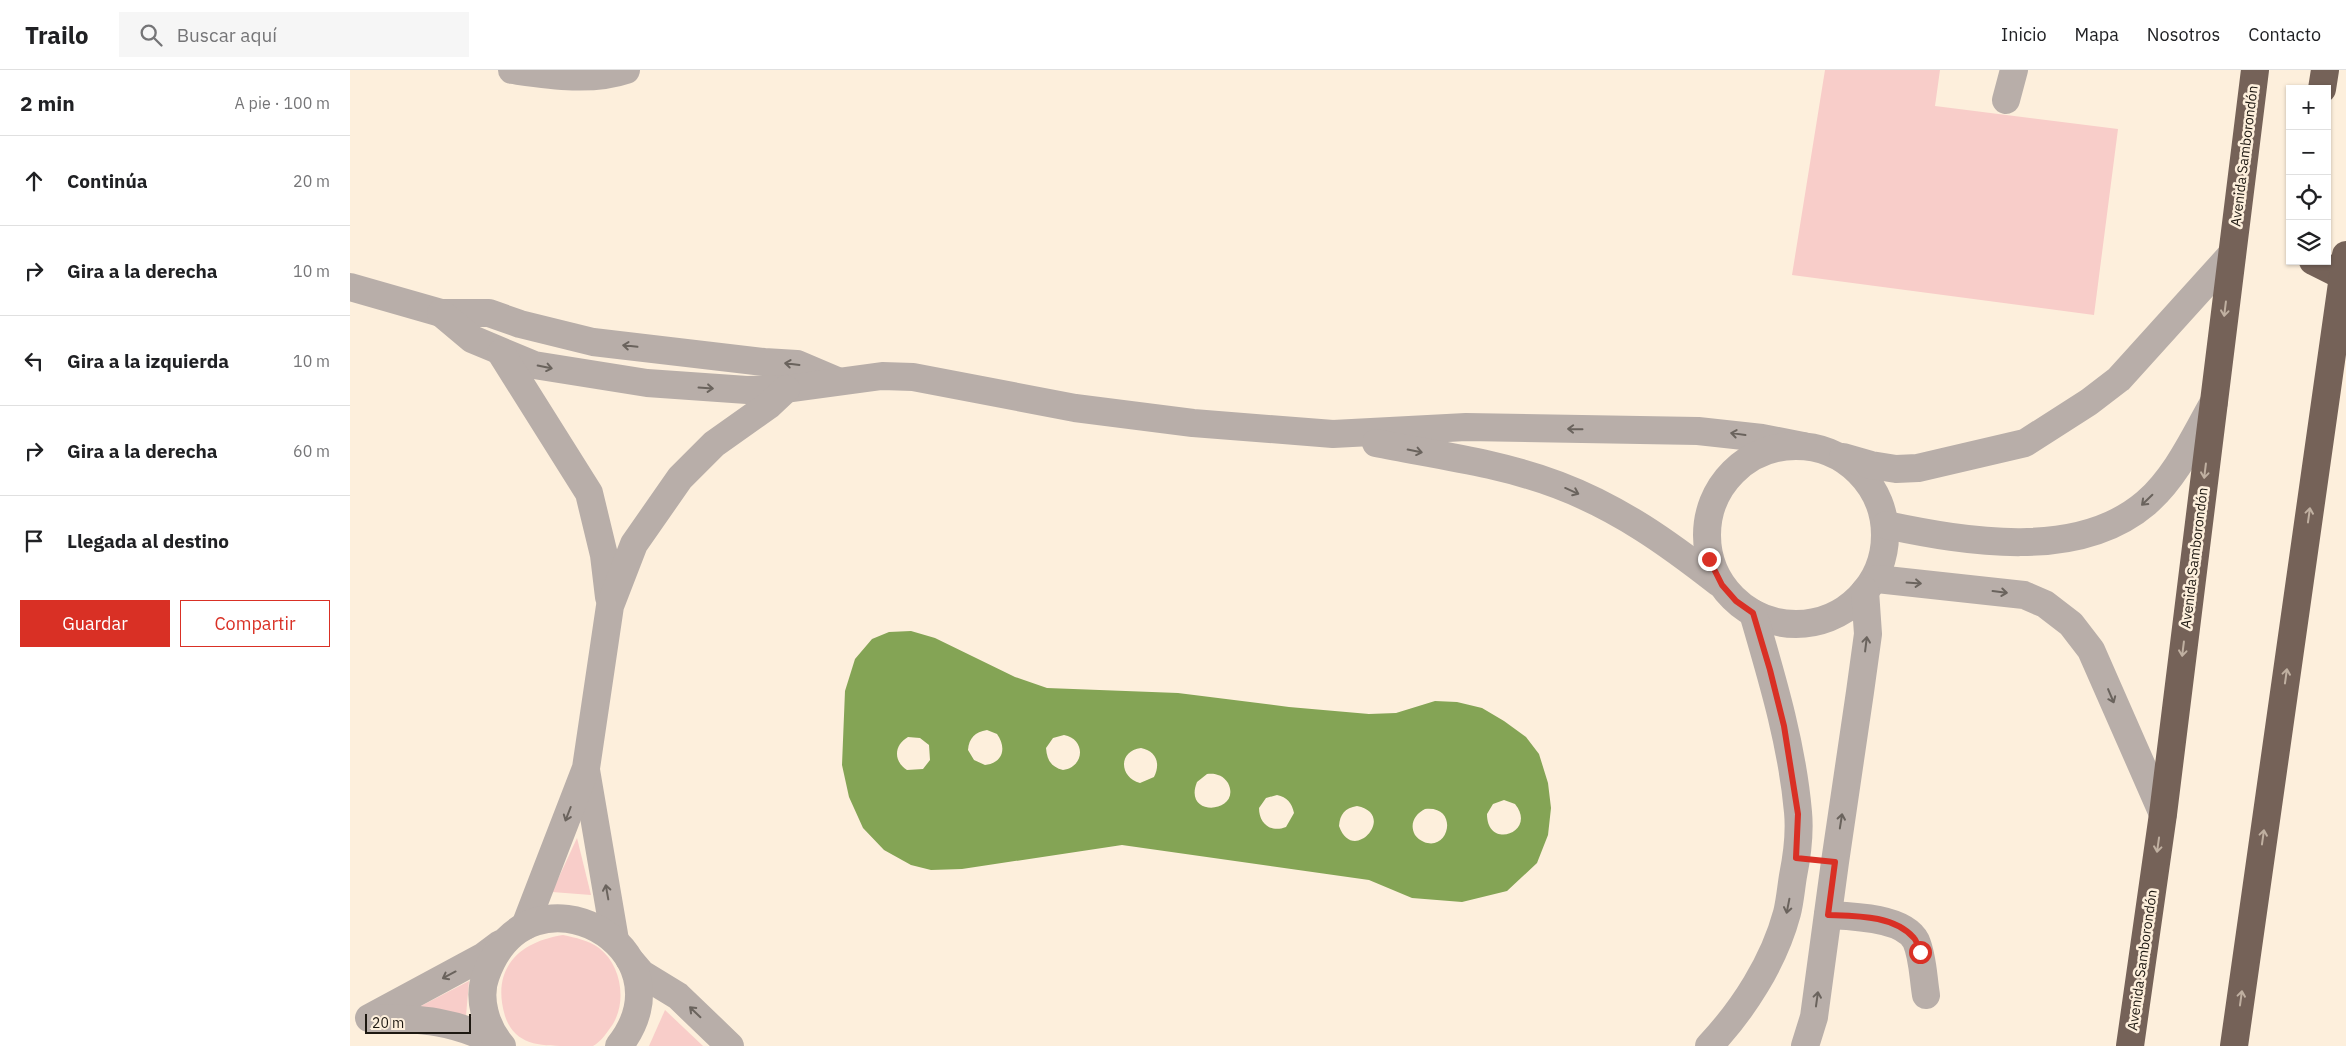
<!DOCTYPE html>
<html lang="es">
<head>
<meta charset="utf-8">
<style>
	:root { --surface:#fff; --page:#f6f6f6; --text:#202124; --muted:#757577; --line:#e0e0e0; --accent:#d93025 }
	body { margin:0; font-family:"IBM Plex Sans",sans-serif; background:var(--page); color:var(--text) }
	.controls { position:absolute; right:15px; top:15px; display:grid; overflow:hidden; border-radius:0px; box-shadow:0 1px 4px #0004 }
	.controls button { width:45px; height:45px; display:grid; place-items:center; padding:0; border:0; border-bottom:1px solid var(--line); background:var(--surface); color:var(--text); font:25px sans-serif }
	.scale { position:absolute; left:15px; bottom:12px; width:106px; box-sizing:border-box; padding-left:5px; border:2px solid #1d1811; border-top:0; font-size:14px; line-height:18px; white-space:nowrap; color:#1d1811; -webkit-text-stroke:4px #fdefdc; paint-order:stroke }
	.stop { position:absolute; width:15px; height:15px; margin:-11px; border:4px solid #d93025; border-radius:50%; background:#fff }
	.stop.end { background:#d93025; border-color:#fff; box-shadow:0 1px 5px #0008 }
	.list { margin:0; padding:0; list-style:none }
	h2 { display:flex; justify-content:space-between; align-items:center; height:65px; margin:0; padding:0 20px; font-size:21px }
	h2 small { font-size:16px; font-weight:400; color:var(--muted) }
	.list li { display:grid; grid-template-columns:32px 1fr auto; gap:15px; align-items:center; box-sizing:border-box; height:90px; padding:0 20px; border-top:1px solid var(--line) }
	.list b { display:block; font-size:19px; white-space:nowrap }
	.list em { font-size:16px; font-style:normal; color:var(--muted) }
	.actions { display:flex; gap:10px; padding:15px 20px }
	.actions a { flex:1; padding:11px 0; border:1px solid var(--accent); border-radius:0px; text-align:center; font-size:18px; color:var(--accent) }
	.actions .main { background:var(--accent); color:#fff }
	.icon { flex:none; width:28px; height:28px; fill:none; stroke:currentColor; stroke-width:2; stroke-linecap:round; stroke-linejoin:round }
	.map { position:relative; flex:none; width:1996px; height:976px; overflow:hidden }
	header { display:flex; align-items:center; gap:30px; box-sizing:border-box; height:70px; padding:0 25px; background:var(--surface); border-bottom:1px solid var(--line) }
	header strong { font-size:24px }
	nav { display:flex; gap:28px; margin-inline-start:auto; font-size:18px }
	.search { width:350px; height:45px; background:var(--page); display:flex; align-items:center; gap:12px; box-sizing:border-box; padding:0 18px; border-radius:0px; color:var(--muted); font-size:19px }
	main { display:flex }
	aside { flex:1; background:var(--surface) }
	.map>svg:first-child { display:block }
</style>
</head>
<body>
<header>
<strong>Trailo</strong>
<div class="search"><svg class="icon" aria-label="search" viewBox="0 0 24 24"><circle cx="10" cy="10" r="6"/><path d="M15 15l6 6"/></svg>Buscar aquí</div>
<nav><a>Inicio</a><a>Mapa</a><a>Nosotros</a><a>Contacto</a></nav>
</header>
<main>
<aside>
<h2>2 min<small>A pie · 100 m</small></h2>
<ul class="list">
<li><svg class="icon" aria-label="ahead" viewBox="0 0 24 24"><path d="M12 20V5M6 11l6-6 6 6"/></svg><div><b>Continúa</b></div><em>20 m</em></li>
<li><svg class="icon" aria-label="right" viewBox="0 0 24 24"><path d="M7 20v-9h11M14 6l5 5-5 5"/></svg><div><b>Gira a la derecha</b></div><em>10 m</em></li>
<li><svg class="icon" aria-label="left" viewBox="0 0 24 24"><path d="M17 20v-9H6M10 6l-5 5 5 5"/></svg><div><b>Gira a la izquierda</b></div><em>10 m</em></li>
<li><svg class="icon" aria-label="right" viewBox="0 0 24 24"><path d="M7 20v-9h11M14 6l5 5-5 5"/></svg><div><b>Gira a la derecha</b></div><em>60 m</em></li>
<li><svg class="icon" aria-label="arrive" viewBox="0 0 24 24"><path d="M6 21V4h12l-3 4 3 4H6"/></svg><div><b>Llegada al destino</b></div></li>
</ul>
<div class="actions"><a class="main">Guardar</a><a>Compartir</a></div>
</aside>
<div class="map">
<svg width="1996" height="976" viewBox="0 0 1996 976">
	<rect width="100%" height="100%" fill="#fdefdc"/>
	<g fill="#f8cdc9">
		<path d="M1475,0H1590L1585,36L1768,59L1744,245L1442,205Z"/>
		<path d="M227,768L241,825L202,822Z"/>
		<path d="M213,865C226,868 238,870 249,878C271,895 277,930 263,954C258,961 251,972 243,976C237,976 226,976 220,976C191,976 165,976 155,946C141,899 168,872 213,865Z"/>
		<path d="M119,911L116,946L69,937Z"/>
		<path d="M315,940L353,976H299Z"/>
	</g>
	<path fill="#84a455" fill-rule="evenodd" d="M561,561L585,568L665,607L697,618L828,623L939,637L1019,644L1046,643L1085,631L1107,632L1132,638L1154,651L1176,667L1189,684L1198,713L1201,738L1198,765L1187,793L1157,821L1112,832L1062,828L1019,810L772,775L612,799L581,800L561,795L534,780L513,758L499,727L492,695L495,621L505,589L522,569L539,562ZM637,660L647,664C657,678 653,693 635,695L624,690L618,680C619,668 625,662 637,660ZM714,665C736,669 735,697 713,700C701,697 697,690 696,678L703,668ZM558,667L570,668L579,675L580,690L573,699L557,700C543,691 544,675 558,667ZM791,678C806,681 811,693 804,707L790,713C769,707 768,681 791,678ZM857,704C865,703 873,705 878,713C893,743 832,749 847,712ZM927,725C937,727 942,733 944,743L936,757C921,763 909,754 909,738L916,728ZM1154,730L1165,734C1188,762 1137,781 1137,744L1143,734ZM1007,736C1048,744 1003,796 989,756C990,744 995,738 1007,736ZM1075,739C1109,735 1100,782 1074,772C1070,770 1067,768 1065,765C1059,754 1065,744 1075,739Z"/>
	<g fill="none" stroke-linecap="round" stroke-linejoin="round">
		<g stroke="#b8aea9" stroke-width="28">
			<path d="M162,0C198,5 241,12 276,0"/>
			<path d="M1656,30L1664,0"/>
			<path d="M0,217L91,243H139L170,254L243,272L414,292L447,294L487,311"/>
			<path d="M91,243L122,269L184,295L297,313L397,320L436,319L532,306L563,307L725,338L843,353L983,364L1116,357L1348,361L1412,368L1453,376"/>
			<path d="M151,283L239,423L254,485L259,527"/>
			<path d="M1026,373C1086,385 1150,393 1208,415C1269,438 1318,473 1369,513"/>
			<circle cx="1446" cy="465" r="89"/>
			<path d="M1493,387L1521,395L1546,399L1568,398L1675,373L1739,332L1769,309L1882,184"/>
			<path d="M1536,455C1617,472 1728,491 1796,433C1827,406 1844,367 1864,332"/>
			<path d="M1527,509L1674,525L1695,534L1721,554L1741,580L1813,744"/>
			<path d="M236,700L265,870"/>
			<path d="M1478,845C1501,846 1554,847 1566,871C1573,887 1573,907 1576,925"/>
			<path d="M175,856L236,698L260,536L284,474L330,408L364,374L419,335L436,319"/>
			<path d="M280,890L292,904L328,926L380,976"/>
			<path d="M19,948L134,886L150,874"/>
			<path d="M21,948C69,948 108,951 150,975"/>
			<path d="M152,976C136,958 127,928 136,905C179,785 346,878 269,976"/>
			<path d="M1359,976C1393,940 1424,892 1437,843C1440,831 1441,818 1443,806C1447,786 1450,763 1448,742C1442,674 1422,608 1403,543"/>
			<path d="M1455,976L1464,947L1485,792L1510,622L1518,564L1515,521"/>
		</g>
		<g stroke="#756258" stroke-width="28">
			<path d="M1972,19L1975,0"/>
			<path d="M1963,191L1993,206"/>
			<path d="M1780,976L1813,744L1905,0"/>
			<path d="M1884,976L1996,185"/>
		</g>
	</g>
	<defs><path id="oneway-shaft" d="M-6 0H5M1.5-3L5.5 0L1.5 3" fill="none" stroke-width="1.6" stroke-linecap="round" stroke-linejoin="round" transform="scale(1.25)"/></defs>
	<g stroke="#c0b0a1">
		<use href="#oneway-shaft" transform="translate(1875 239) rotate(97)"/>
		<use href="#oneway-shaft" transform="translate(1855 401) rotate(97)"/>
		<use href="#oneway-shaft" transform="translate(1959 445) rotate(-82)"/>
		<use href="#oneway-shaft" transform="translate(1833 579) rotate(97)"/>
		<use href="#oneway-shaft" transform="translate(1936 606) rotate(-82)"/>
		<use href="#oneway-shaft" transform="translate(1913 767) rotate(-82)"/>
		<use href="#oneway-shaft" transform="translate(1808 775) rotate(98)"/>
		<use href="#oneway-shaft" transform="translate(1891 928) rotate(-82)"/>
	</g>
	<g stroke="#6a635d">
		<use href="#oneway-shaft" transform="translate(280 276) rotate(-174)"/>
		<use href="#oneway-shaft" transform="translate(442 294) rotate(-173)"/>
		<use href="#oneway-shaft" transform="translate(195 297) rotate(11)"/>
		<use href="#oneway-shaft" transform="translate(356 318) rotate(4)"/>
		<use href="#oneway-shaft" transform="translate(1225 359) rotate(-179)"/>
		<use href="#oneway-shaft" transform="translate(1388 364) rotate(-172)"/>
		<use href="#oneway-shaft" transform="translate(1065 381) rotate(11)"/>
		<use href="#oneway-shaft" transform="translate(1222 421) rotate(24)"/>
		<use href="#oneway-shaft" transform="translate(1797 430) rotate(136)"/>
		<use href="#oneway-shaft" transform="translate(1564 513) rotate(4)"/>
		<use href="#oneway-shaft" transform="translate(1650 522) rotate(7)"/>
		<use href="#oneway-shaft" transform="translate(1516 574) rotate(-83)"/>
		<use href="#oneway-shaft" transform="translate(1761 626) rotate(67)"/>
		<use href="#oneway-shaft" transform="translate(218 744) rotate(111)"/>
		<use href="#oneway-shaft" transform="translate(1491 751) rotate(-81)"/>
		<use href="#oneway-shaft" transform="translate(257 822) rotate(-100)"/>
		<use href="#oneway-shaft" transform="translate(1438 836) rotate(101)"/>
		<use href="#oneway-shaft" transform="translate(99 905) rotate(152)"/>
		<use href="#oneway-shaft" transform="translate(1467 929) rotate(-82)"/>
		<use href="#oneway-shaft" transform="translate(345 942) rotate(-136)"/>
	</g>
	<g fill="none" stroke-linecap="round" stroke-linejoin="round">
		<path stroke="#d93025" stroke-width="6" d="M1359,489L1372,515L1386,531L1403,543L1420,600L1434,656L1448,744L1446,788L1485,792L1478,845C1506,846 1544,845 1564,868C1567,871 1568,878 1570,882"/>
	</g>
	<g text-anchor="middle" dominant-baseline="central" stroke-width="5" stroke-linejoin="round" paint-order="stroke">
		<g font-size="14" fill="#1d1811" stroke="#fdefdc">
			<text transform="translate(1894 86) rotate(-83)">Avenida Samborondón</text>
			<text transform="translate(1844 488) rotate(-83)">Avenida Samborondón</text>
			<text transform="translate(1792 890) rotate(-82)">Avenida Samborondón</text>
		</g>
	</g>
</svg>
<div class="controls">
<button>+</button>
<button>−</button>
<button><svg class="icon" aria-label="locate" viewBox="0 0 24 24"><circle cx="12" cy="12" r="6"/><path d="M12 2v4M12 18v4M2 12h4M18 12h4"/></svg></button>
<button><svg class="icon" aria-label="layers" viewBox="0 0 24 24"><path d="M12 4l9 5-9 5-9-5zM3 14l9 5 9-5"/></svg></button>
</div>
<div class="scale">20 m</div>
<div class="stop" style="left:1570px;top:882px"></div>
<div class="stop end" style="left:1359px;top:489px"></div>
</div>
</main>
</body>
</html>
